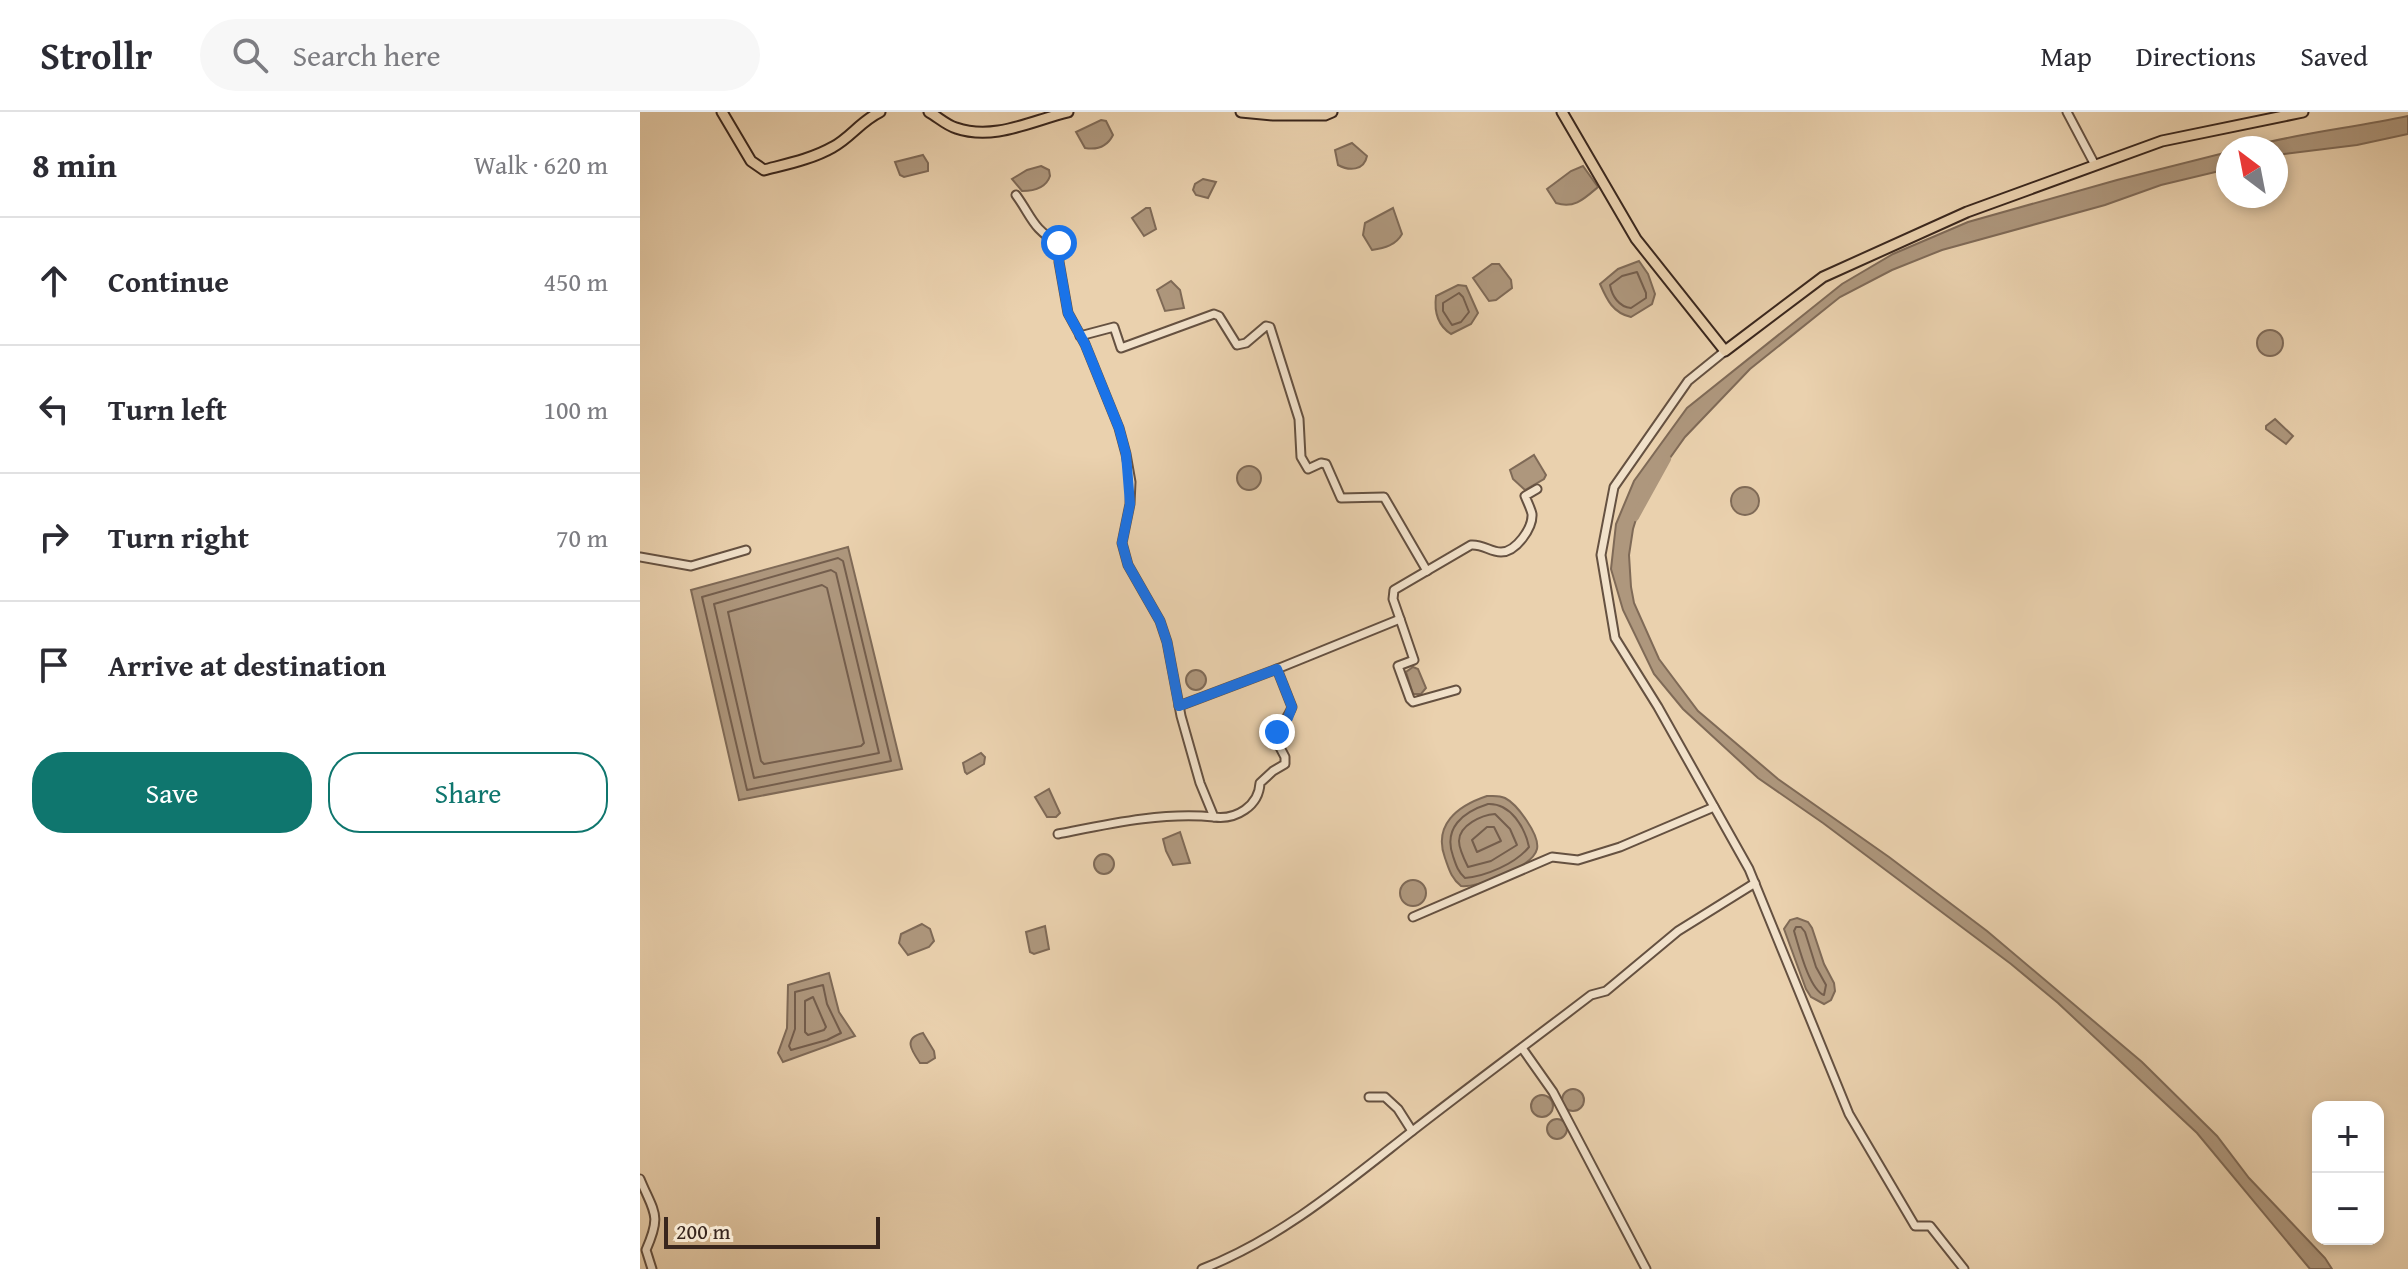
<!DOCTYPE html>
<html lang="en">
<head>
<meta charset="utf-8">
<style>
	:root { --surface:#fff; --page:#f7f7f7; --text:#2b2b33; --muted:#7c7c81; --line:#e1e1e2; --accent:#0f766e }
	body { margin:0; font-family:"Gentium Book Plus",serif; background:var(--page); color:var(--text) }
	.controls { position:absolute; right:24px; bottom:24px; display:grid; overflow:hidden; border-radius:16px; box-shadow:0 4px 12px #0003 }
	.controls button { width:72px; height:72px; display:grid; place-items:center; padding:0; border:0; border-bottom:2px solid var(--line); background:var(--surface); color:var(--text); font:40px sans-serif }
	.compass { position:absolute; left:1576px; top:24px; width:72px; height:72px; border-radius:50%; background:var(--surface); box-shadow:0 4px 12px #0003; rotate:328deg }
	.scale { position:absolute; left:24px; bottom:20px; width:216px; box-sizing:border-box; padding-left:8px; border:4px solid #39261d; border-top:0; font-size:22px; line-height:28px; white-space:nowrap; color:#39261d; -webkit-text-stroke:6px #f1e1ca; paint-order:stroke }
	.stop { position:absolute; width:24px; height:24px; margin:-18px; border:6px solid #1a73e8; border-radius:50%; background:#fff }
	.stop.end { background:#1a73e8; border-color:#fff; box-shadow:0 2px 8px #0008 }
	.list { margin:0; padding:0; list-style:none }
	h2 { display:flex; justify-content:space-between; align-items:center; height:104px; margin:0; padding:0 32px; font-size:34px }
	h2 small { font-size:26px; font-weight:400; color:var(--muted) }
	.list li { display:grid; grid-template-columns:52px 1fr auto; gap:24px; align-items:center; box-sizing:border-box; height:128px; padding:0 32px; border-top:2px solid var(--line) }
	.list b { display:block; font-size:30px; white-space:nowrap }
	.list em { font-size:26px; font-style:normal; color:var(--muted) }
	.actions { display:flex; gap:16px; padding:24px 32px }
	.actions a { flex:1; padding:18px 0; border:2px solid var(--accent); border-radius:32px; text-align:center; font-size:28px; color:var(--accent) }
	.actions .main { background:var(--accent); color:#fff }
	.icon { flex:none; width:44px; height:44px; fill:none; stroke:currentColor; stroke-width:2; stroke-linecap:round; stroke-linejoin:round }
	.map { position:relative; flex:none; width:1768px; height:1157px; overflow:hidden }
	header { display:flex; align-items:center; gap:48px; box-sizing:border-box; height:112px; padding:0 40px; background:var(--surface); border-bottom:2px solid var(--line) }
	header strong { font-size:38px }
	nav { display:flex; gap:44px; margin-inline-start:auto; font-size:28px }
	.search { width:560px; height:72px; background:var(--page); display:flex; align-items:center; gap:20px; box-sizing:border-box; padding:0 28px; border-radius:44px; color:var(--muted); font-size:30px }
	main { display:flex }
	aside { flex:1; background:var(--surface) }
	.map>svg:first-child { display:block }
</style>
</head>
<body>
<header>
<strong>Strollr</strong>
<div class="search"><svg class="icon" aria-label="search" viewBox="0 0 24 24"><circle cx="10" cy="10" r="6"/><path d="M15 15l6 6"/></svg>Search here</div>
<nav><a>Map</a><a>Directions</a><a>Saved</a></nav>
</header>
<main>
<aside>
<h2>8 min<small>Walk · 620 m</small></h2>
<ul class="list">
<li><svg class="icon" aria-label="ahead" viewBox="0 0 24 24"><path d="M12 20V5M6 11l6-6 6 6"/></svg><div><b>Continue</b></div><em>450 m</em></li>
<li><svg class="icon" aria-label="left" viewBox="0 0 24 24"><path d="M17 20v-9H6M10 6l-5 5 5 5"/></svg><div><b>Turn left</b></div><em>100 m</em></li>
<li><svg class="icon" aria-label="right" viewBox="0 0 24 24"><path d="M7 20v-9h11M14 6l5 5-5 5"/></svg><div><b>Turn right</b></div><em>70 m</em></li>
<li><svg class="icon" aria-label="arrive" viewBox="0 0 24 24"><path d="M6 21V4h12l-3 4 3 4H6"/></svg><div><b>Arrive at destination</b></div></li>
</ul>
<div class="actions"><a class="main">Save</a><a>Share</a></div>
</aside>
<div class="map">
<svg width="1768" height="1157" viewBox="0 0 1768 1157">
	<rect width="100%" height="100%" fill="#ead1ae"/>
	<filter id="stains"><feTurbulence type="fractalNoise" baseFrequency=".0025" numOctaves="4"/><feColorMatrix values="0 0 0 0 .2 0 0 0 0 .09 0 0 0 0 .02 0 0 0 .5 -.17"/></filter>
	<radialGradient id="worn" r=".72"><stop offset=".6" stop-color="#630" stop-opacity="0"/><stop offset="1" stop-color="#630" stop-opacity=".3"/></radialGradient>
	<g fill="#ae977d" stroke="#7f6a57" stroke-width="2">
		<path d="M1768,4V22L1717,33L1636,43V36H1604C1658,21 1713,16 1768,4Z"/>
		<path d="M461,8L466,9L473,23C467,35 457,38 445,36L436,20Z"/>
		<path d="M712,31L727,44C724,59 709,59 698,53L695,38Z"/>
		<path d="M1588,40V57L1521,73L1465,93L1302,138L1252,158L1200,185L1110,257L1045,325L1020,360L1002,388L993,417L989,443L991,475L994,491L1019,547L1058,599L1138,667L1249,745L1347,819L1502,950L1577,1024L1609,1066L1685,1146L1692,1157H1670L1557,1021L1418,891L1371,852L1183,711L1118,666L1043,597L1014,562L983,498L971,457L976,412L994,369L1047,296L1202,172L1253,142L1328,110L1477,68Z"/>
		<path d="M283,43L288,51V59L264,65L260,63L255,50Z"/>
		<path d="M401,54L409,58L410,64C406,76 393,79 382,79L372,67L387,58Z"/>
		<path d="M943,54L958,75C944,87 934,97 916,91L907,77L931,59Z"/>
		<path d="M563,67L576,70L568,86L556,83L553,78L555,72Z"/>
		<path d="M506,96H510L516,117L504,124L492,106Z"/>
		<path d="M753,96L762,122C756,133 745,136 732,138L723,123L725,111Z"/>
		<path d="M999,149L1008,162L1015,182L1012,192L991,205C973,201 967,188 960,172L978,157Z"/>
		<path d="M852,152H859L871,168L872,176L856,188L849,189L833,166Z"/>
		<path d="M531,169L540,178L544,196L525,199L517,178Z"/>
		<path d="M818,173L826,174L838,201L831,212L811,222C797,213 794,200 796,184Z"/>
		<circle cx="1630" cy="231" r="13"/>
		<path d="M1635,307L1653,324L1646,332L1626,317V314Z"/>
		<path d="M894,343L906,363L904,367L885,378L873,367L870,358Z"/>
		<circle cx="609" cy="366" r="12"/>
		<circle cx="1105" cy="389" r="14"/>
		<path d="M208,435L262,657L99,688L51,478Z"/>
		<path d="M773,555L778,557L786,576L781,582H773L766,560Z"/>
		<circle cx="556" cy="568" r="10"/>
		<path d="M341,641L345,645L344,652L327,662L325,660L323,651Z"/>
		<path d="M409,677L420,701L416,705H407L395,685Z"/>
		<path d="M847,684C853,684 859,683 865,686C877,692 900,723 897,737C893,755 838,776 821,774C811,766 809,757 805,746C793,713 817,694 847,684Z"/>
		<path d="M540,720L550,751L533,753L526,739L523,727Z"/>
		<circle cx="464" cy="752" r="10"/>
		<circle cx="773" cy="781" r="13"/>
		<path d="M1157,806L1168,810L1172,816L1184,852L1194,871L1195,879L1191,888L1184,892L1171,885L1166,877L1144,817L1150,808Z"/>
		<path d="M282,812L290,817L294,829L289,835L268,843L259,831L261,822Z"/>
		<path d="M405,814L409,837L394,842L390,840L386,820Z"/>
		<path d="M189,861L199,900L215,924L143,950L138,941L147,916L148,873Z"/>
		<path d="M283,921L294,939L295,946L287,951H280C271,938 263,926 283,921Z"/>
		<circle cx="933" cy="988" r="11"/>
		<circle cx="902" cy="994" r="11"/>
		<circle cx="917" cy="1017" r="10"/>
	</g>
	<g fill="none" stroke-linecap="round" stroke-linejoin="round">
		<g stroke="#745e4d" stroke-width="2">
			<path d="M997,160L1006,181V186L991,196C979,195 972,184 970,173L982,164Z"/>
			<path d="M819,181L823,185L829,200L821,210L812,213L803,199V191Z"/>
			<path d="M198,446L203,449L251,649L107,678L62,485Z"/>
			<path d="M191,458L196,461L239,641L114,666L74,492Z"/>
			<path d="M182,473L187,476L224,631L221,634L124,652L121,649L88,500Z"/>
			<path d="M848,692C871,691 885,716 889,735C875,752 846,764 825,766C818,760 816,753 813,744C803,716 823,700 848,692Z"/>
			<path d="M855,702L870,717L877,733L851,749L828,755C825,749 819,737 819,729C819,713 842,703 855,702Z"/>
			<path d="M847,715H854L861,729L837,740L832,728Z"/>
			<path d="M1156,815H1161L1165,820L1176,855L1186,873L1184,883C1169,877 1159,835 1154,819Z"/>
			<path d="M183,873L187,892L201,921L187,928L151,938L149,934L155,917V880Z"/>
			<path d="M173,885L186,915L184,918L168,923L165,920V889Z"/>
		</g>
		<path stroke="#ae977d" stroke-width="8" d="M995,405L1027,347"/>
		<g stroke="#655141" stroke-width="11">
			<g id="minor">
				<path d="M1427,0L1455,53"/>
				<path d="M376,83C392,105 393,118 419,131V150L428,201L445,232L479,316L486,342L491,370L490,392L482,431L488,453L520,509L527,530L541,604L560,671L574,705C596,708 619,694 620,671L633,659L645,652V645L635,626C638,615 648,607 652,595L637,557L760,507L774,548L758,554L770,587L773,590L816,578"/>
				<path d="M440,224L474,215L481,236L574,202L579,204L597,233L606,231L626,214L630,215L659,307L661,345L668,357L681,351L686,352L701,386L744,385L787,459"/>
				<path d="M1085,239L1048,269L974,375L961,443L975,526L1018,595L1109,757L1209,1002L1275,1114H1290L1324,1157"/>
				<path d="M0,445L51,454L106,438"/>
				<path d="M760,507L753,487L754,478L831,433C843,432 850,440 861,440C876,440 893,416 892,402C891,397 887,389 885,384L897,377"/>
				<path d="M539,594L637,557"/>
				<path d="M418,722C469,712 521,700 574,705"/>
				<path d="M773,805L912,745L938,748L980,735L1074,695"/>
				<path d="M882,936L913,980L1006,1157"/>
				<path d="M729,985H745L758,997L772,1019"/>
				<path d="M0,1067C14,1101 22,1102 6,1138L12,1157"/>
				<path d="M562,1157C640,1127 706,1071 771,1020C830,974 891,929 951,883L966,879L1038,819L1115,771"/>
			</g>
		</g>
		<g stroke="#39261d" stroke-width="13">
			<g id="major">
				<path d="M82,0L111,49L124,58C147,52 172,47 193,35C210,26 221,9 240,0"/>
				<path d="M289,0C298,5 306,13 316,16C354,29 391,9 428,0"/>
				<path d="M601,0L633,3H685L692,0"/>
				<path d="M922,0L996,127L1085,239L1183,165L1327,100L1522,29L1663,0"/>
			</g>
		</g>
		<use href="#minor" stroke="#f1e1ca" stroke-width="7"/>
		<use href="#major" stroke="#ead1ae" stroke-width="9"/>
	</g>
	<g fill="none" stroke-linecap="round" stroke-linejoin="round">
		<path stroke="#1a73e8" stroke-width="10" d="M419,131V150L428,201L445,232L479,316L486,342L490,392L482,431L488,453L520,509L527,530L539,594L637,557L652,595L648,606L637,620"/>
	</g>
	<rect width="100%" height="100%" filter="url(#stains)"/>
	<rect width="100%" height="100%" fill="url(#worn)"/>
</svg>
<div class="controls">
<button>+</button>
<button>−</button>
</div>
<svg class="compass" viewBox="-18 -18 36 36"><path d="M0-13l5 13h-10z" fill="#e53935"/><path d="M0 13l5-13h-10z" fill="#7c7c81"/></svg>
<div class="scale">200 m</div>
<div class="stop" style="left:419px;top:131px"></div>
<div class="stop end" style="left:637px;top:620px"></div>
</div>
</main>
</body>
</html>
